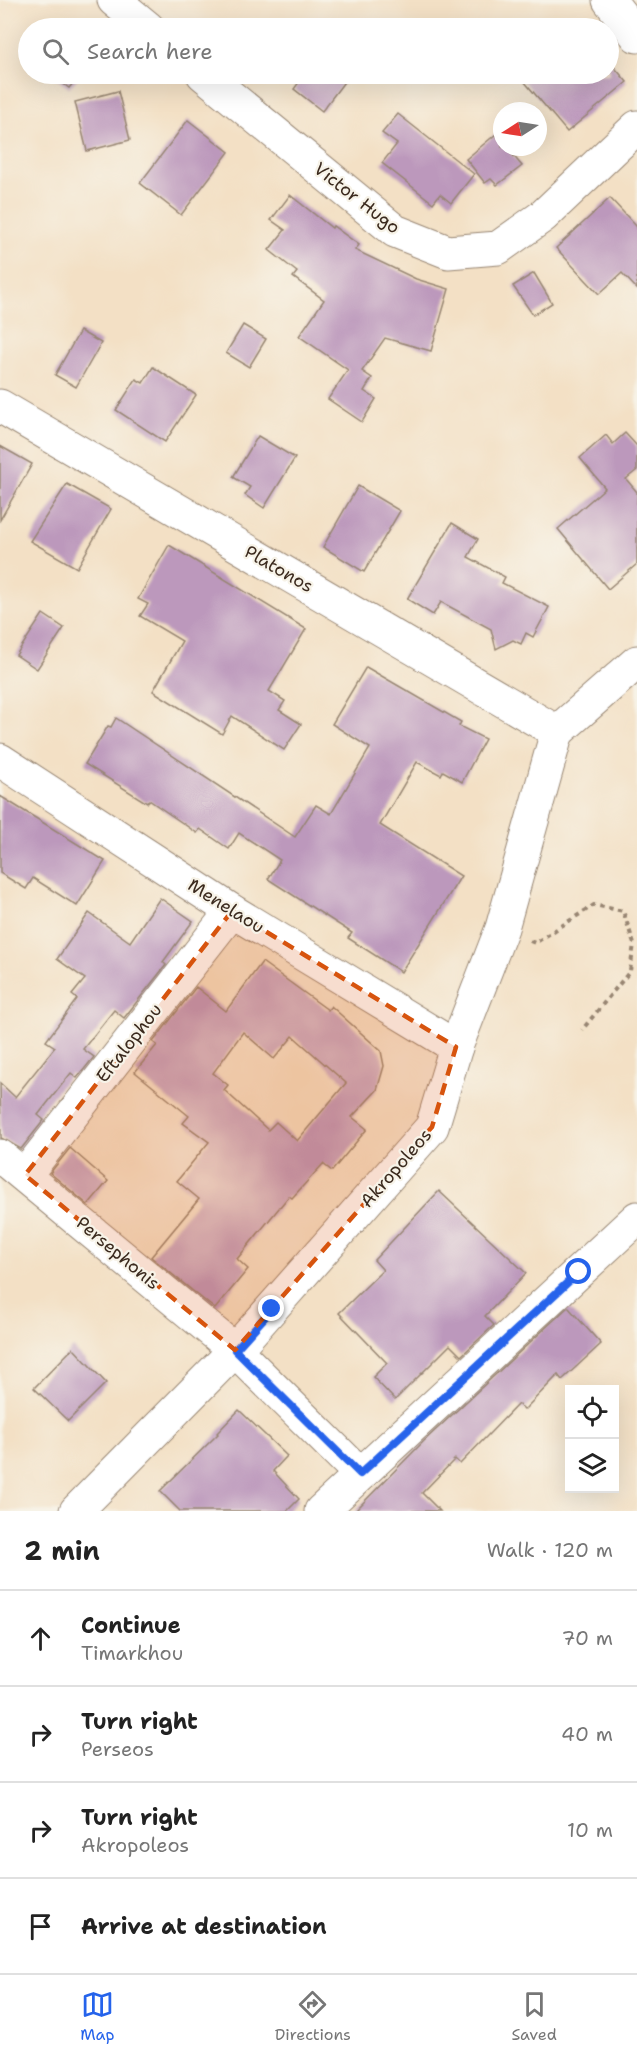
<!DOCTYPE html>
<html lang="en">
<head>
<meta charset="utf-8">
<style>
	:root { --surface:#fff; --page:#f6f6f6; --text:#222; --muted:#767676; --line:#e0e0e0; --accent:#2563eb }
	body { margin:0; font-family:"Shantell Sans",sans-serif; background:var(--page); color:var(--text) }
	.controls { position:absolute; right:18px; bottom:18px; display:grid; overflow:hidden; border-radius:0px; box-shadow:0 6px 24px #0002 }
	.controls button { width:54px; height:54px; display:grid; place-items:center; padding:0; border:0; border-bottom:2px solid var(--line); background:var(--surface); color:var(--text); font:30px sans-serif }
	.compass { position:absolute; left:493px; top:102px; width:54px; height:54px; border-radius:50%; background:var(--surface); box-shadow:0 6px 24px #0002; rotate:258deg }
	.stop { position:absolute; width:18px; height:18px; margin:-14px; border:4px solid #2563eb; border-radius:50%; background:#fff }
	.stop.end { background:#2563eb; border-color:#fff; box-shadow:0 2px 6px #0008 }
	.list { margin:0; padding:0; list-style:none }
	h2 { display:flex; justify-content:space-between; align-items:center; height:78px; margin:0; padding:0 24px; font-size:26px }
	h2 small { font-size:20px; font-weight:400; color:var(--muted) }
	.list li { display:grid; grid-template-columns:39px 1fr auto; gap:18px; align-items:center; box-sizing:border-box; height:96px; padding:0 24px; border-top:2px solid var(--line) }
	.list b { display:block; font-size:22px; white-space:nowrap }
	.list p { margin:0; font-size:20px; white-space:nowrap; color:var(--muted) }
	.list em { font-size:20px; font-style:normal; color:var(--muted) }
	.icon { flex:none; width:33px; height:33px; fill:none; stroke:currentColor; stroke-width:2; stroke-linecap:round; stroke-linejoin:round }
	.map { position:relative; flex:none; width:637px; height:1511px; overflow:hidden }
	.search { position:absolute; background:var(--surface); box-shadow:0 6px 24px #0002; left:18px; right:18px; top:18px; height:66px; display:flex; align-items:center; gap:15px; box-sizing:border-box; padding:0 21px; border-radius:33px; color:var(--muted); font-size:22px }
	.sheet { height:462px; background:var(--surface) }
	nav { display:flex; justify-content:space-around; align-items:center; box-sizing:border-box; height:84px; border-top:2px solid var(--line); background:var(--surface); font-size:16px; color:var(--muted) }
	nav a { display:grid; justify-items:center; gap:3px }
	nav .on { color:var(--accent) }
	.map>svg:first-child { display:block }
</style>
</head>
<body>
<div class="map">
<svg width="637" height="1511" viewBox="0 0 637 1511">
	<rect width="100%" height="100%" fill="#f7f3e8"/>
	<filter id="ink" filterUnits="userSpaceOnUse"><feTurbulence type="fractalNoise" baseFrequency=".0167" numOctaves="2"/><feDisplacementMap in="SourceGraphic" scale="12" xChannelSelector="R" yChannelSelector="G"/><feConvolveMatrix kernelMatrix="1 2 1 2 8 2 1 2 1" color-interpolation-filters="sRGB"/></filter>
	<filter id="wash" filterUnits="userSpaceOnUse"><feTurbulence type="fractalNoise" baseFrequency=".008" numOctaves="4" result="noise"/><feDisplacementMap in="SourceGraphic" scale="24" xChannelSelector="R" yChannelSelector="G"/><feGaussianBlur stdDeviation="1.35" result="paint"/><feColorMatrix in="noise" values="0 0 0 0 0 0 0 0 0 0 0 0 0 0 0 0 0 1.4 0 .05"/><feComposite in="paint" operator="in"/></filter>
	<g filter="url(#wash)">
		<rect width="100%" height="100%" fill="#f3e0c5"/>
		<g id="blocks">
			<g fill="#bc98bc" fill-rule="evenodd">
				<path d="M609,61L627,82L567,132L518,74H609Z"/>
				<path d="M50,74H81L69,88Z"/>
				<path d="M305,74H350L322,111L294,89Z"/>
				<path d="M118,91L130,140L87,151L75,102Z"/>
				<path d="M398,114L474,174L451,203L440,194L433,203L382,163L397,144L382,133Z"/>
				<path d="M188,120L229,152L181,215L140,183Z"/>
				<path d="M496,134L502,142V147H506L522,166L497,185L491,179L485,183L466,159Z"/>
				<path d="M290,195L332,228L333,226L359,245L355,250L416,279L449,289L431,351L385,338L362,371L372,378L364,391L376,399L362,422L328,399L348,370L299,336L324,300L293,277L297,272L269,250L285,230L271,220Z"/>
				<path d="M610,198L637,227V289L622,273L599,294L556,248Z"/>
				<path d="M534,273L552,303L533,315L513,286Z"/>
				<path d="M243,325L266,339L249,367L226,353Z"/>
				<path d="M80,331L101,343L76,387L55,375Z"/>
				<path d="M153,367L196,395L165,442L116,410L136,379L143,383Z"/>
				<path d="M625,433L637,446V470L626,479L637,492V564L608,589L558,529L605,488L580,458L606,435L613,444Z"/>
				<path d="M258,436L295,458L264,508L245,495L250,487L233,477Z"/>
				<path d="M0,446L32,464L0,520Z"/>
				<path d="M67,484L111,509L77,568L30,541Z"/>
				<path d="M358,486L400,511L364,572L323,547Z"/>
				<path d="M452,523L478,539L468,557L505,577L502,583L549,607L533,637L526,633L521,644L513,640L496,649L491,629L441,602L433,615L407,599Z"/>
				<path d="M169,545L306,629L269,691L285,701L279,710L301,724L284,750L232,716L222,734L153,691L182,641L140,616L148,604L138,599Z"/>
				<path d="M43,614L64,628L37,669L16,655Z"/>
				<path d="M366,667L461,722L459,726L485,739L462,782L443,771L441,775L417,762L380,825L461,876L401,972L348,938L352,933L268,879L280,860L239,833L229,849L200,829L197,833L149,800L147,803L85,764L108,726L111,727L116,718L295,837L316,805L331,814L370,748L332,724Z"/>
				<path d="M0,796L105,861L77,906L33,878L26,889L0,873Z"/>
				<path d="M160,898L193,921L163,962L166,965L124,1018L114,1010L83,1049L94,1057L77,1078L71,1073L38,1115L44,1120L21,1149L1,1138L0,1083L15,1097L55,1047L46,1041L77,999L72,995L85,979L57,959L89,913L130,942Z"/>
				<path d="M262,962L328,1010L331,1006L381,1051L384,1066L377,1090L352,1117L367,1129L332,1171L323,1164L292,1198L289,1196L237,1259L248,1269L215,1309L151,1257L199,1199L177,1181L209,1142L183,1123L189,1116L135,1072L157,1045L153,1042L196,987L226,1011ZM243,1032L274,1059L293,1036L346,1083L297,1141L276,1122L268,1130L224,1090L228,1085L213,1073Z"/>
				<path d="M70,1148L108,1181L88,1205L50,1173Z"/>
				<path d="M439,1191L526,1273L485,1316L494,1325L461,1356L450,1345L395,1400L373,1377L387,1363L339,1313L383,1270L374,1260Z"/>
				<path d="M568,1307L601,1344L562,1380L558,1375L524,1410L518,1404L460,1464L455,1459L422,1493L440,1511H355L424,1441Z"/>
				<path d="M73,1348L106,1383L68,1421L34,1388Z"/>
				<path d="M239,1410L287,1456L273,1471L299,1499L287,1511H180L160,1491L218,1434L217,1433Z"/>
			</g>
		</g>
	</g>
	<g filter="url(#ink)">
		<use href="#blocks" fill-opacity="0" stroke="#978572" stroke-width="1.5"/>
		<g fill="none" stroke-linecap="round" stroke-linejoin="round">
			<g stroke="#978572" stroke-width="35">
				<g id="street">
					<path d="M114,0L148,28"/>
					<path d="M609,0L637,36"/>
					<path d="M203,74L395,231L448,252L498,248L543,216L637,127"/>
					<path d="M0,406L557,732"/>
					<path d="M557,732L637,662"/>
					<path d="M0,760L232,911L456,1047"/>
					<path d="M0,1156L235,1350L360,1474"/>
					<path d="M25,1175L232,911"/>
					<path d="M76,1511L235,1350L432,1127L456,1047L502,928L557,732"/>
					<path d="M321,1511L637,1218"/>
				</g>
			</g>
			<path stroke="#978572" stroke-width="4" stroke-dasharray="4.5 4.5" stroke-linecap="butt" d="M530,941L535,943L594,905L623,911L634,944L630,971L582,1030"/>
			<use href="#street" stroke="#fff" stroke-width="33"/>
		</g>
	</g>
	<g fill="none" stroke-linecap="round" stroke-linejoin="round" filter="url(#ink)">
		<path stroke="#2563eb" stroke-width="8" d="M272,1309L235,1350L360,1474L579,1272"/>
	</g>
	<path fill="#d7540e" fill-opacity="0.2" stroke="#d7540e" stroke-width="4.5" stroke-dasharray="12 8" stroke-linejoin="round" d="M232,911L456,1047L432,1127L235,1350L25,1175Z"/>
	<g text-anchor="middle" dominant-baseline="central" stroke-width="4.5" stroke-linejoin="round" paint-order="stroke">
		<g font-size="18" fill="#3b2a1e" stroke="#f7f3e8">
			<text transform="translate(357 198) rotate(38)">Victor Hugo</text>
			<text transform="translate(279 569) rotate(30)">Platonos</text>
			<text transform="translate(226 906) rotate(32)">Menelaou</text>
			<text transform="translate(129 1043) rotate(-52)">Eftalophou</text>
			<text transform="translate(396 1168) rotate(-49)">Akropoleos</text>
			<text transform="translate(118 1253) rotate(40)">Persephonis</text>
		</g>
	</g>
</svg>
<div class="controls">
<button><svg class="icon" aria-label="locate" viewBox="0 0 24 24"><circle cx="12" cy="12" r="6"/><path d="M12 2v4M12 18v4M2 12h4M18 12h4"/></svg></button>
<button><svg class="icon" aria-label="layers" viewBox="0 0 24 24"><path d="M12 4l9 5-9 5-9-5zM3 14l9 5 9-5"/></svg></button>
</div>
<svg class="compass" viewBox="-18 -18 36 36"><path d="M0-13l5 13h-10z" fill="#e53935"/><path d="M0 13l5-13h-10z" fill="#767676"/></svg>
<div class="stop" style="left:579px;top:1272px"></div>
<div class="stop end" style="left:272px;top:1309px"></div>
<div class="search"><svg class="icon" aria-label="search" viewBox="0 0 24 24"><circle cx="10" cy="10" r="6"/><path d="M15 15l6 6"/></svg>Search here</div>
</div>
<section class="sheet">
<h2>2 min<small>Walk · 120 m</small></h2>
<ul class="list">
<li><svg class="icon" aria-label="ahead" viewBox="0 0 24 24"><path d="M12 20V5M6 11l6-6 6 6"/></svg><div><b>Continue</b><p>Timarkhou</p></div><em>70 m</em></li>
<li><svg class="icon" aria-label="right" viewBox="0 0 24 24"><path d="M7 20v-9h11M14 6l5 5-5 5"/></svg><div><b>Turn right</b><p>Perseos</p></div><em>40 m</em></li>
<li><svg class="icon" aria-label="right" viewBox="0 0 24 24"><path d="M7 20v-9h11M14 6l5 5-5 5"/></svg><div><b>Turn right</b><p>Akropoleos</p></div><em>10 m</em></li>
<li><svg class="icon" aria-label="arrive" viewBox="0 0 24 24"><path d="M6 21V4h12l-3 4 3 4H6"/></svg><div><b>Arrive at destination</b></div></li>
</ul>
</section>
<nav>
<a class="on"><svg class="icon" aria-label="map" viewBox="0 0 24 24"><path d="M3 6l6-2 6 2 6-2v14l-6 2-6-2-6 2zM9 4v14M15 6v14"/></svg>Map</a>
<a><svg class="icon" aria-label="directions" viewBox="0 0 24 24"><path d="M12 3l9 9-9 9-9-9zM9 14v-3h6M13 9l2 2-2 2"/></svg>Directions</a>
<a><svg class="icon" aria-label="saved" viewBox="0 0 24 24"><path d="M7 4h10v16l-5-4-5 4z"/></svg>Saved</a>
</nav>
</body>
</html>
